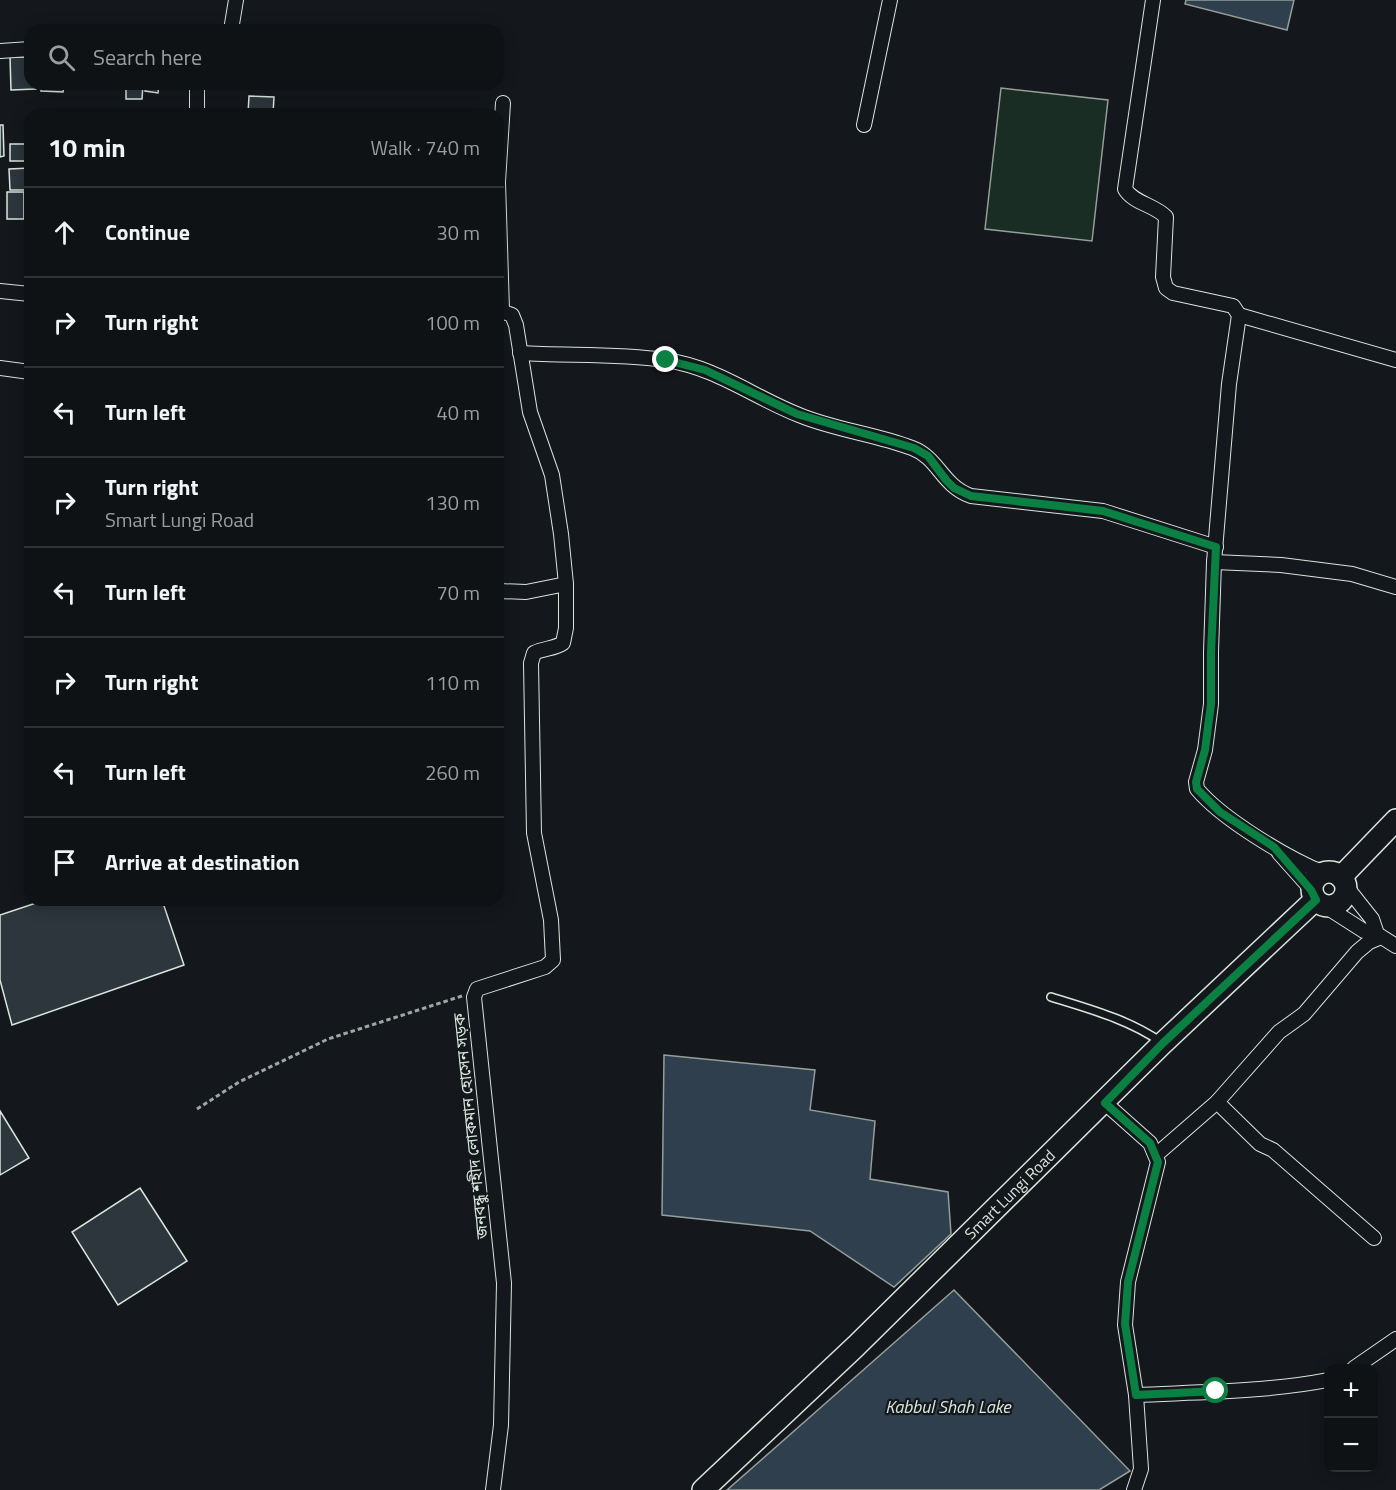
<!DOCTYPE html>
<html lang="en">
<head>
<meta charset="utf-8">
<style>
	:root { --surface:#0f1215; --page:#181b1e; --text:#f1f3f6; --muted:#9b9ea0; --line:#2f3234 }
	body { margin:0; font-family:"Titillium Web","Noto Sans Bengali",sans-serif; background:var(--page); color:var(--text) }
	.controls { position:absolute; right:18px; bottom:18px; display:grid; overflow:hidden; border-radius:12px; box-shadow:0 3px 15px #0003 }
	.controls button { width:54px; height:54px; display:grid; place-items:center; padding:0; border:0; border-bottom:2px solid var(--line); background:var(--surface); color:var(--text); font:30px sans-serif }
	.stop { position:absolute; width:18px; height:18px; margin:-14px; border:4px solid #0b8043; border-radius:50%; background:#fff }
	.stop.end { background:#0b8043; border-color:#fff; box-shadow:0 2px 6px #0008 }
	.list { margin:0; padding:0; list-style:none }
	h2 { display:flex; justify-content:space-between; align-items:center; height:78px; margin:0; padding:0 24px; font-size:26px }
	h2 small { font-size:20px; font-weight:400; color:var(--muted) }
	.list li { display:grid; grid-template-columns:39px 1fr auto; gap:18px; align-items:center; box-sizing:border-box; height:90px; padding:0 24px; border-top:2px solid var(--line) }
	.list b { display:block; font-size:22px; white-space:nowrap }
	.list p { margin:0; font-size:20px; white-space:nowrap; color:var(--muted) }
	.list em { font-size:20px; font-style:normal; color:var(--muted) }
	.icon { flex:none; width:33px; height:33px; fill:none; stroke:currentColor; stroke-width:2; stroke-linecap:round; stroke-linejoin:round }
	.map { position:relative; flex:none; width:1396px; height:1490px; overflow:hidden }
	.search { position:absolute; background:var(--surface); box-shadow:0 3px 15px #0003; left:24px; top:24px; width:480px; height:66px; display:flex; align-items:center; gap:15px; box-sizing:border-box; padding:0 21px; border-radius:18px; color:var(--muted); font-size:22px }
	.panel { position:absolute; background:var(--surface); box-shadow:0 3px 15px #0003; left:24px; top:108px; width:480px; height:798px; border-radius:18px }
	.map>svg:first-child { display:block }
</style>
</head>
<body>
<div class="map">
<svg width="1396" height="1490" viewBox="0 0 1396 1490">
	<rect width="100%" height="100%" fill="#14181c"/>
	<path fill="#1a2d24" stroke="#939e99" stroke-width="1.5" d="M1001,88L1108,100L1092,241L985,229Z"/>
	<g fill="#2f3f4d" stroke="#939e99" stroke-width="1.5">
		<path d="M1186,0H1294L1287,30L1185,4Z"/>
		<path d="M664,1055L815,1070L810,1110L875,1121L870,1179L948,1192L951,1234L894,1287L810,1231L662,1215Z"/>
		<path d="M954,1290L1130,1471L1099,1490H727Z"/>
	</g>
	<g fill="#2c363c" stroke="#d8e6dc" stroke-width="1.5">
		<path d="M10,57H30V84H36V89L11,90Z"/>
		<path d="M42,84H64L63,92L41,91Z"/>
		<path d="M126,84H143L142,99H126Z"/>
		<path d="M146,84H159L158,93L145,91Z"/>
		<path d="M249,96L274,97L273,114H248Z"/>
		<path d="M0,125H3L4,156L0,157Z"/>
		<rect x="10" y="144" width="20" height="17"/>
		<path d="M30,168V190H10L9,169Z"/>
		<rect x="7" y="192" width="17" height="27"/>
		<path d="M27,223H30V253H26Z"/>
		<path d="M45,900H162L184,965L12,1025L0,980V915Z"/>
		<path d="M0,1111L29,1158L0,1175Z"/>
		<path d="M140,1188L187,1261L118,1305L72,1232Z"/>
	</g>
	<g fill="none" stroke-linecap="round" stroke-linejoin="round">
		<g stroke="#d8e6dc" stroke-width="10">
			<path id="service" d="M1051,997C1089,1009 1128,1019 1161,1042"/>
		</g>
		<g stroke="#d8e6dc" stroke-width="16">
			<g id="minor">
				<path d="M1153,0L1125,189C1133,203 1155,205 1166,217L1163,277L1166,288L1173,293L1233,306L1239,315L1229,384L1214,562L1211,652V704L1205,750L1196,782L1197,789C1222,819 1287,858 1324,873"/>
				<path d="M231,30L236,0"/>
				<path d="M0,51L30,49"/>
				<path d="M197,114V84"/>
				<path d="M864,125L890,0"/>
				<path d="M0,291L30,294"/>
				<path d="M502,310L498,182L503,103"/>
				<path d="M1239,315L1396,360"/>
				<path d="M520,353C568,356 617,353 665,360C716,367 753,397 799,415C835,430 875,434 912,448C939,458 941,485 971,496L1103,511L1216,547"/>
				<path d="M0,368L30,372"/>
				<path d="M1214,562L1281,565L1352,574L1396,587"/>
				<path d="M498,591L526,592L566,584"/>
				<path d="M1279,853L1312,890"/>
				<path d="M1345,885L1372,919L1377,934"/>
				<path d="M1325,906L1364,931L1377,934L1396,946"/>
				<path d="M1217,1102L1260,1144L1273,1150L1374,1238"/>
				<path d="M1105,1103L1150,1143L1158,1162L1128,1282L1125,1325L1136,1395L1141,1469L1134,1490"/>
				<path d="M1156,1155L1217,1102L1279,1032L1304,1014L1357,952L1369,942L1381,937"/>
				<path d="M1354,1368L1396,1339"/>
				<path d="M1136,1395C1200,1392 1266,1392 1328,1380"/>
				<path d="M493,1490L501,1425L504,1283L474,997L477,989L545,967L553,960L551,920L534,833L531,663L534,653C544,648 554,649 563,643L566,628V584L561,534L552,475L530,412L516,325L512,315L498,310"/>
			</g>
		</g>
		<g stroke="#d8e6dc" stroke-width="24">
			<g id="primary">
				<circle cx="1329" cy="889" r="17"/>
				<path d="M1341,877L1396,820"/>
				<path id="s1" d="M703,1490L856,1346L1163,1043L1315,900"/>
			</g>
		</g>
		<path stroke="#9da8a2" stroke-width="3" stroke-dasharray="4.5 3" stroke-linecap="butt" d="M197,1109L239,1082L328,1039L462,996"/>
		<use href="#service" stroke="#14181c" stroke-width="7"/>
		<use href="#minor" stroke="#14181c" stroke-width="14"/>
		<use href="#primary" stroke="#14181c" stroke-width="21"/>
	</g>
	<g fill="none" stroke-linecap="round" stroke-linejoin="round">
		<path stroke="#0b8043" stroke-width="8" d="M666,360L705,370L797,414L914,448L928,456L946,480L954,488L971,496L1103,511L1216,547L1211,652V704L1205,750L1196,782L1197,789L1220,812L1274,847L1311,890L1316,900L1163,1043L1105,1103L1150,1143L1158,1162L1128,1282L1125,1324L1136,1395L1216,1391"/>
	</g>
	<g text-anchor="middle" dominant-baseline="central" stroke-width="4.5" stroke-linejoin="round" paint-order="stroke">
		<g font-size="16" fill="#d8e6dc" stroke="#14181c">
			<text transform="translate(470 1126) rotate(-96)">জনবন্ধু শহীদ লোকমান হোসেন সড়ক</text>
			<text stroke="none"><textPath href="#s1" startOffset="426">Smart Lungi Road</textPath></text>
		</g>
		<g font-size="18" font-style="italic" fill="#d8e6dc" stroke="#14181c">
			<text x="948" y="1406">Kabbul Shah Lake</text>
		</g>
	</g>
</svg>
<div class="controls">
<button>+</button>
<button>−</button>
</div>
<div class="stop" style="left:1216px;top:1391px"></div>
<div class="stop end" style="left:666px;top:360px"></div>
<div class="search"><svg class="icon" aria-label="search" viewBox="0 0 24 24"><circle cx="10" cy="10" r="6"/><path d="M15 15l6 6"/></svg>Search here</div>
<section class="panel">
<h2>10 min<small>Walk · 740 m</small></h2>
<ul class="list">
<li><svg class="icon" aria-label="ahead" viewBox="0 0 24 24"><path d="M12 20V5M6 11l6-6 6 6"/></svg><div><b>Continue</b></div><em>30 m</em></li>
<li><svg class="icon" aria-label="right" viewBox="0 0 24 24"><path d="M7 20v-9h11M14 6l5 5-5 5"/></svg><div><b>Turn right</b></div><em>100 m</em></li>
<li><svg class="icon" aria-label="left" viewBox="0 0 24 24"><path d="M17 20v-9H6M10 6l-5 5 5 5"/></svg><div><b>Turn left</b></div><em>40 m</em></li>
<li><svg class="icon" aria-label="right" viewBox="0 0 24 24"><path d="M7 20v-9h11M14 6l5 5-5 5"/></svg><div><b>Turn right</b><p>Smart Lungi Road</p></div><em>130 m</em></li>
<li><svg class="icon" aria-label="left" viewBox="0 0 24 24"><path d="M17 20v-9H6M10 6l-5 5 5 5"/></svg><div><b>Turn left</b></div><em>70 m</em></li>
<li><svg class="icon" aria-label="right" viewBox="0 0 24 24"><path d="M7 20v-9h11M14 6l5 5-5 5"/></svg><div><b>Turn right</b></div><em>110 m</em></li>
<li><svg class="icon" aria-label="left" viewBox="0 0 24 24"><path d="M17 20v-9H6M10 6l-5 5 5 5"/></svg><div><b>Turn left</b></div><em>260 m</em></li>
<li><svg class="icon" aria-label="arrive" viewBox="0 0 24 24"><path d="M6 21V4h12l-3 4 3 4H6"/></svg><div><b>Arrive at destination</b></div></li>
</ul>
</section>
</div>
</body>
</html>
